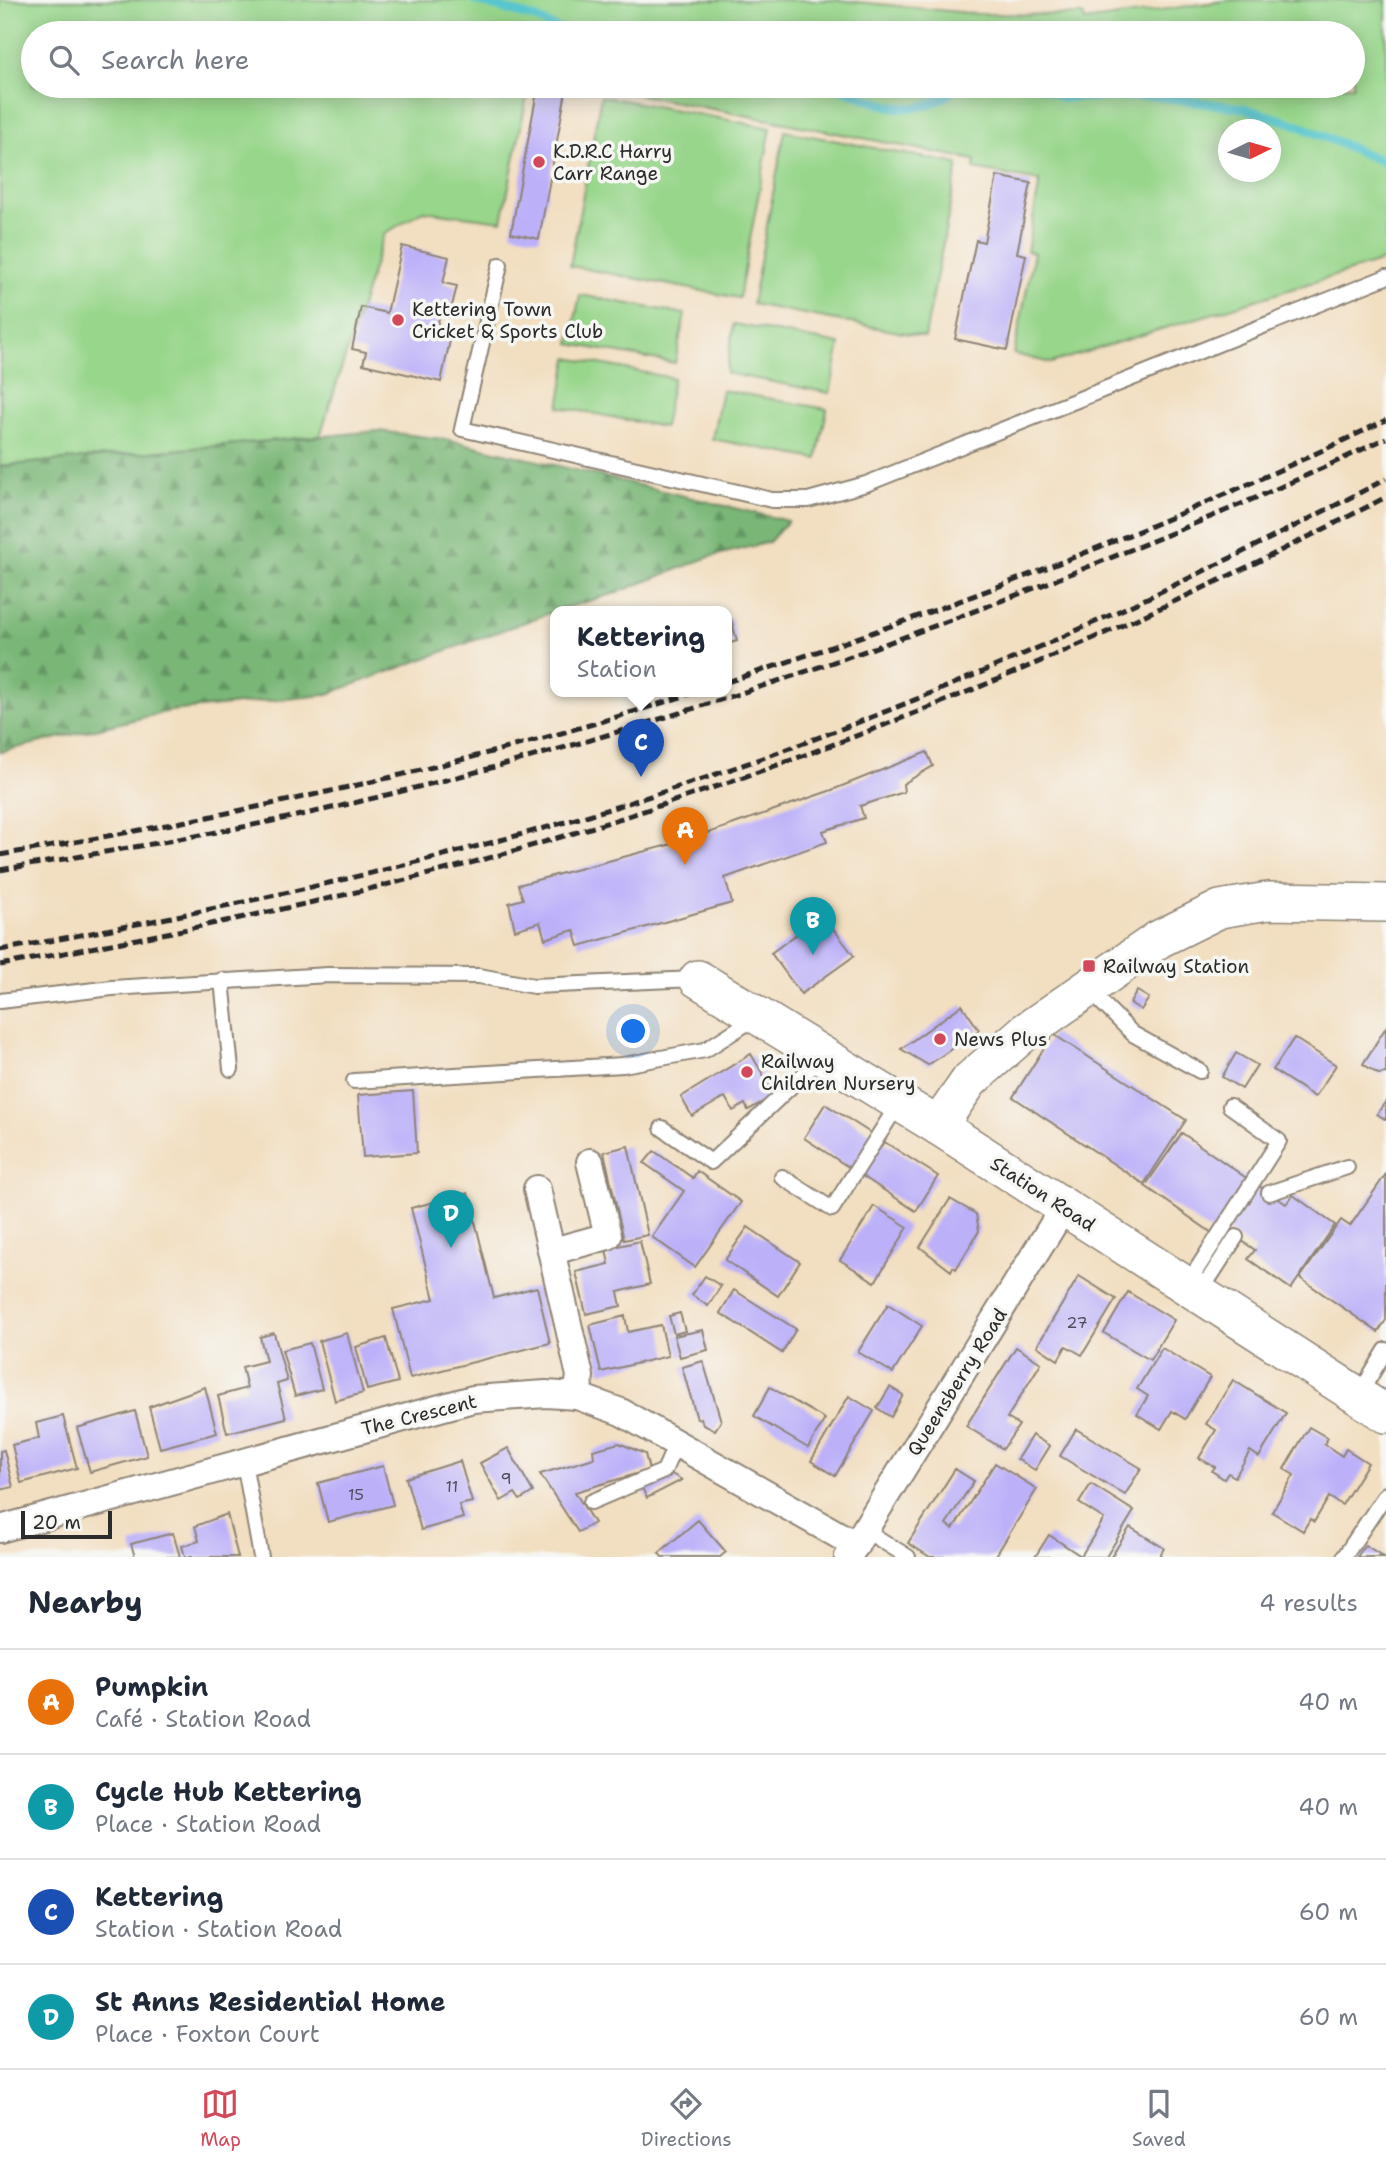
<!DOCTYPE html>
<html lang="en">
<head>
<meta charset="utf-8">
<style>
	:root { --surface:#fff; --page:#f6f6f7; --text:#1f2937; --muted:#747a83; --line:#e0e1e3; --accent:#d1495b }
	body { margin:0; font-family:"Shantell Sans",sans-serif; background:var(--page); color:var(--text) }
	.compass { position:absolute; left:1218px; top:119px; width:63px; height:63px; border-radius:50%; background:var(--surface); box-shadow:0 4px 18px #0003; rotate:85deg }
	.scale { position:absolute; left:21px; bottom:18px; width:91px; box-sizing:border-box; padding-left:7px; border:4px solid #2b2b2b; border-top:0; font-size:19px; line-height:24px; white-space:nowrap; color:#2b2b2b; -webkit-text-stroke:5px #f6f6f2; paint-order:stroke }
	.you { position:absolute; left:634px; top:1032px; width:24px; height:24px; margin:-18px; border:5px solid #fff; border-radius:50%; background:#1a73e8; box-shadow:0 0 0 10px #1a73e833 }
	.badge { display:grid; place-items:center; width:46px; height:46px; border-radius:50%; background:var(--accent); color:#fff; font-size:23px; font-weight:700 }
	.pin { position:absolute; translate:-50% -58px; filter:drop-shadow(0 2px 4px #0008) }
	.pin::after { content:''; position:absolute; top:37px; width:24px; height:21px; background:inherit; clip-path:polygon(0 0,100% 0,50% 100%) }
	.popup { position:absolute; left:550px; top:606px; width:182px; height:91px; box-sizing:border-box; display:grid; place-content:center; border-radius:14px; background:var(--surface); filter:drop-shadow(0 2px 5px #0005); font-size:23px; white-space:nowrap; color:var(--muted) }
	.popup b { font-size:26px; color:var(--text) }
	.popup::after { content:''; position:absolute; left:50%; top:100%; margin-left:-14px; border:14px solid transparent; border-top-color:var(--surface) }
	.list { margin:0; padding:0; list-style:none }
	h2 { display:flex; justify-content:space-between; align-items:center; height:91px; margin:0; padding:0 28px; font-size:30px }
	h2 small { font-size:23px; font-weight:400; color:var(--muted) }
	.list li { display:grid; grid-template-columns:46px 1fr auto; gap:21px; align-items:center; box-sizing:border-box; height:105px; padding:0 28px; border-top:2px solid var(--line) }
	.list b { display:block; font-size:26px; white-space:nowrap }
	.list p { margin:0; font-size:23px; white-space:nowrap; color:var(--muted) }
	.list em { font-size:23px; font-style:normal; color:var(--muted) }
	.icon { flex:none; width:38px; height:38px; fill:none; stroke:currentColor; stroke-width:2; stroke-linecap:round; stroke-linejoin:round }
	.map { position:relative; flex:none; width:1386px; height:1557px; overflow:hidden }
	.search { position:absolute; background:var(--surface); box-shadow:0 4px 18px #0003; left:21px; right:21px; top:21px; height:77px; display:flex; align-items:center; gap:18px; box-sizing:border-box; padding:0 24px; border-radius:38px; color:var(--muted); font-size:26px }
	.sheet { height:511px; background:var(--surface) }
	nav { display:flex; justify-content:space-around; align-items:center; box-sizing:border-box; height:98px; border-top:2px solid var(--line); background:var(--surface); font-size:19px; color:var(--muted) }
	nav a { display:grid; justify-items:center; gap:4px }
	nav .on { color:var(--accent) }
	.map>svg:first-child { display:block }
</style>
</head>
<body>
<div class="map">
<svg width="1386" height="1557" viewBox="0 0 1386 1557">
	<defs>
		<pattern id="forest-firs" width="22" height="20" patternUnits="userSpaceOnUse" patternTransform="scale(1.75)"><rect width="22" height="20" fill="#7ab777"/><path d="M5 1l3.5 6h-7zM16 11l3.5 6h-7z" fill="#649562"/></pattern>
	</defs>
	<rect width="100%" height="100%" fill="#f6f6f2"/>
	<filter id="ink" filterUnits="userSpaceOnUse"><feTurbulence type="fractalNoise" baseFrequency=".0143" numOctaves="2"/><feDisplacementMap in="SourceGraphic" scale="14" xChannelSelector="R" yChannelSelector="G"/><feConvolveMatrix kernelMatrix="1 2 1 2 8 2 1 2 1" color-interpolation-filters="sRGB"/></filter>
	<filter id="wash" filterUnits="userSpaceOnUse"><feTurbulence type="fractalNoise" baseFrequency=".00686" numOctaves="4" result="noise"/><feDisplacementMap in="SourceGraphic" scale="28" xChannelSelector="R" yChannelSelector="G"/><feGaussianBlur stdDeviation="1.57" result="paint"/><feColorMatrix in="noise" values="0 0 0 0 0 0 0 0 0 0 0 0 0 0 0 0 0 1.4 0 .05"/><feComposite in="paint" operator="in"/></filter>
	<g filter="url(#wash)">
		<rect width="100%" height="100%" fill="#f2dec0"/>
		<g fill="#98d68b" stroke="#62805b" stroke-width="2" fill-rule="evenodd">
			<path d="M0,0H838L978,14L1083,15L1085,21L1230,0H1386V260L1051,363L1014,354L1034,253L1027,251L1040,181L974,169L975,160L595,86H1353V33H33V86H529L502,221L423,211L384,234L320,436L0,466ZM1228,130H1270V172H1228Z"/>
			<path d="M601,96L771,128L739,298L570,266Z"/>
			<path d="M785,131L958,164L925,337L752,304Z"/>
			<path d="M580,295L685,314L675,363L570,344Z"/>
			<path d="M734,324L840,344L830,393L726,373Z"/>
			<path d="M568,358L673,378L664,427L559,407Z"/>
			<path d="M722,390L827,409L817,459L712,439Z"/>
		</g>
		<path fill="url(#forest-firs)" stroke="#527151" stroke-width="2" d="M378,431L450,440L788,521L769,542L709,557L616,593L555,611L325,695L170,711L0,752V466Z"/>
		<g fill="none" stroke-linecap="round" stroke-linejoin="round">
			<g stroke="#59c6ce" stroke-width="9">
				<path d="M474,0L535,18L566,33"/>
				<path d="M836,86C882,105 916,124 959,86"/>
				<path d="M1040,86L1063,98L1152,96L1243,108L1295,124L1386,163"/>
			</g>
		</g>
		<g id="blocks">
			<g fill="#bcb0f9">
				<path d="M538,86L566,91L539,239L511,233Z"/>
				<path d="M997,176L1031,183L1017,253L1026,255L1007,350L955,339L976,240L984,242Z"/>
				<path d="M402,246L449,257L443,283L457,286L451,310L441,308L437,328L452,331L441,382L363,364L366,352L352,349L361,307L387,313Z"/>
				<path d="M731,619L737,641L727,644V620Z"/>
				<path d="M927,752L933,766L903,784L904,792L860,806L864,818L823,831L827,842L725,878L732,903L579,946L574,930L545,939L540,922L515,930L509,903L523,899L518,885L691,839L832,790Z"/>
				<path d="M823,915L854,956L801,994L771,953Z"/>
				<path d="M1137,991L1149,998L1141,1010L1130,1003Z"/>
				<path d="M962,1005L979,1030L928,1065L901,1049Z"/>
				<path d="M1386,1027V1073L1378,1074L1363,1064Z"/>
				<path d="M1053,1034L1186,1120L1144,1184L1013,1097Z"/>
				<path d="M1294,1038L1336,1065L1315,1097L1273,1070Z"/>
				<path d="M1236,1053L1257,1065L1242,1089L1222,1077Z"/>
				<path d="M751,1054L775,1095L748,1110L745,1104L733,1111L725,1097L692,1116L681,1097Z"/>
				<path d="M413,1091L417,1153L363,1157L358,1095Z"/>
				<path d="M1386,1101V1120L1377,1114Z"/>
				<path d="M825,1104L938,1176L916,1211L804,1138Z"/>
				<path d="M1182,1133L1252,1182L1215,1235L1145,1186Z"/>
				<path d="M628,1146L648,1235L624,1240L604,1152Z"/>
				<path d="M654,1151L693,1178L697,1171L741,1202L695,1267L652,1237L684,1191L644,1163Z"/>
				<path d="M1386,1174V1320L1378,1332L1300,1278L1341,1220L1350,1226Z"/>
				<path d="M1256,1184L1286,1204L1293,1195L1335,1225L1291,1289L1248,1259L1255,1250L1225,1229Z"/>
				<path d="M468,1193L494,1298L537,1287L550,1343L410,1378L393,1309L434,1299L411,1208Z"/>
				<path d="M950,1199L976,1214L979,1231L956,1269L953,1267L951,1271L920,1247Z"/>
				<path d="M874,1206L908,1227L875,1282L840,1260Z"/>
				<path d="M748,1227L800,1262L778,1296L725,1260Z"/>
				<path d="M640,1241L650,1284L618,1292L621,1306L586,1314L576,1272L609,1264L606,1249Z"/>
				<path d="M705,1276L721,1286L708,1306L692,1295Z"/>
				<path d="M1079,1276L1116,1299L1082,1355L1066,1346L1058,1360L1037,1346Z"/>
				<path d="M734,1290L796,1329L782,1353L720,1313Z"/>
				<path d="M1128,1292L1174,1320L1150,1360L1104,1333Z"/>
				<path d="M888,1304L922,1326L893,1373L858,1352Z"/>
				<path d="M680,1313L685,1331L674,1334L669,1316Z"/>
				<path d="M625,1316L628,1332L661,1325L668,1356L601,1372L590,1325Z"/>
				<path d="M703,1330L708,1350L680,1357L674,1336Z"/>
				<path d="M274,1333L287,1381L277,1384L286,1418L227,1433L218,1396L247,1388L242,1367L266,1361L260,1337Z"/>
				<path d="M347,1333L363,1393L335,1401L319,1341Z"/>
				<path d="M386,1338L398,1382L367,1390L356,1347Z"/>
				<path d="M310,1343L322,1389L295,1396L282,1350Z"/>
				<path d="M1016,1347L1041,1363L1007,1418L1019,1425L1003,1449L966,1426Z"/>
				<path d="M1162,1348L1210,1377L1185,1419L1172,1411L1161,1429L1137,1414L1148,1396L1137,1389Z"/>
				<path d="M703,1361L721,1421L715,1430L703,1425L701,1418L697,1419L682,1367Z"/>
				<path d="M1233,1380L1286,1413L1259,1457L1250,1451L1235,1477L1228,1473L1224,1479L1212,1471L1215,1467L1199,1458L1216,1430L1206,1424Z"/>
				<path d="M205,1387L217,1433L160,1448L149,1407Z"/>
				<path d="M770,1387L825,1419L808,1448L754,1416Z"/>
				<path d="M890,1387L903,1395L891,1417L877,1408Z"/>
				<path d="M849,1396L874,1411L835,1476L811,1461Z"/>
				<path d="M135,1411L147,1456L90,1472L77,1428Z"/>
				<path d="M63,1416L77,1468L21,1483L12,1445L39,1438L36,1423Z"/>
				<path d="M1309,1427L1328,1438L1324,1444L1342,1456L1346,1449L1368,1463L1342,1505L1329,1497L1314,1522L1310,1519L1303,1531L1272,1512L1294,1475L1284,1469Z"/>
				<path d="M1076,1429L1141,1468L1125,1495L1060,1456Z"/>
				<path d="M1032,1435L1050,1446L1035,1470L1017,1459Z"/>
				<path d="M619,1443L645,1454L649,1470L575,1492L594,1523L578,1532L540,1474L594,1458L593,1450Z"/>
				<path d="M508,1448L533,1492L520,1500L515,1493L501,1501L480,1463Z"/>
				<path d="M4,1450L13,1487L0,1490V1451Z"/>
				<path d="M460,1461L472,1502L459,1505L463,1518L421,1530L406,1478Z"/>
				<path d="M995,1463L1037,1489L995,1557H930L908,1543L955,1469L974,1481L946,1524L953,1529Z"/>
				<path d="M383,1466L393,1505L328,1522L318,1483Z"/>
				<path d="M668,1472L682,1480L647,1498L641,1486Z"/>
				<path d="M1091,1484L1134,1511L1106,1557H1035L1049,1535L1081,1556L1104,1519L1079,1503Z"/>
				<path d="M227,1514L238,1557H185L182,1546L199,1541L195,1526Z"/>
				<path d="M698,1520L726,1552L720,1557H662L659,1553Z"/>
				<path d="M1130,1527L1164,1548L1159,1557H1111Z"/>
				<path d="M173,1533L180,1557H135L131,1544Z"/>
				<path d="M1365,1545L1384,1557H1357Z"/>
			</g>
		</g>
	</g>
	<g filter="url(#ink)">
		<use href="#blocks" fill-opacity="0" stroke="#8e8476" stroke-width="2"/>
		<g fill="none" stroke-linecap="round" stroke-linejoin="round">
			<g stroke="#8e8476" stroke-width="18">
				<g id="lane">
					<path d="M500,265L462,429L772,500H808L866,484L1386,277"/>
					<path d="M222,980L231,1069"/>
					<path d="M1087,988L1133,1034L1200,1071"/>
					<path d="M0,1001L112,988L328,975L479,976L534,986L696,979"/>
					<path d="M354,1081L623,1065L705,1050L755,1018"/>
					<path d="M662,1128L711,1162L822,1057"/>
					<path d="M782,1177L832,1209L899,1103"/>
					<path d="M1269,1193L1347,1167"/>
					<path d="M1186,1286L1279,1141L1230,1106"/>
					<path d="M1199,1294L1236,1237"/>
					<path d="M1359,1395L1386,1350"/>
					<path d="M244,1462L261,1557"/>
					<path d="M591,1502L664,1471L677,1441"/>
					<path d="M865,1530L908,1557"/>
					<path d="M1344,1557L1386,1494"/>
				</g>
			</g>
			<g stroke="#8e8476" stroke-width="30">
				<g id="street">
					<path d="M537,1189L580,1376L577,1396"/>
					<path d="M553,1251L608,1236L590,1162"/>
					<path d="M0,1529L473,1399L546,1394L577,1396L621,1412L856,1545"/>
					<path d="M848,1557L1064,1207"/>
				</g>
			</g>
			<g stroke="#8e8476" stroke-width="40">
				<g id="secondary">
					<path d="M698,979L938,1126L1386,1414"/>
					<path d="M938,1126L970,1080L1025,1032L1159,939L1220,909L1268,901L1386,903"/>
				</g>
			</g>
			<use href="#lane" stroke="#fff" stroke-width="14"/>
			<use href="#street" stroke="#fff" stroke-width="26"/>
			<use href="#secondary" stroke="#fff" stroke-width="37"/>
			<g stroke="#2b2b2b" stroke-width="5" stroke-dasharray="10 5" stroke-linecap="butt">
				<path d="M727,682C952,608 1173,524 1386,420"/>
				<path d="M0,855C236,815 471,766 699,691"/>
				<path d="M0,870C115,850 231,832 345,805C586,748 820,672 1050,582C1163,537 1276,492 1386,438"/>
				<path d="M0,950C187,916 372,877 555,825C844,742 1121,618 1386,479"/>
				<path d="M0,965C189,930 377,893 561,837C846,750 1122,635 1386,497"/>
			</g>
		</g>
	</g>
	<g fill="#d1495b" stroke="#f6f6f2" stroke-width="2.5">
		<circle cx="539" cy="162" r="7"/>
		<circle cx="398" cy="320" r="7"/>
		<rect x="1082" y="959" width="14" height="14" rx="3.5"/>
		<circle cx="940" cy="1039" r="7"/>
		<circle cx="747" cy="1072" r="7"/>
	</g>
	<g text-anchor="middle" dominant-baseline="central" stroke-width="7" stroke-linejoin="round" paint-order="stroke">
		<g font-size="16" fill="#4f4c5e">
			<text x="1077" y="1322">27</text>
			<text x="506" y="1478">9</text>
			<text x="452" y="1486">11</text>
			<text x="356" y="1494">15</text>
		</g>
		<g font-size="19" fill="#2b2b2b" stroke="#f6f6f2" text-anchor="start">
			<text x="553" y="151">K.D.R.C Harry<tspan x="553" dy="22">Carr Range</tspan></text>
			<text x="412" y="309">Kettering Town<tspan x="412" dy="22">Cricket &amp; Sports Club</tspan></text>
			<text x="1103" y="966">Railway Station</text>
			<text x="954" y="1039">News Plus</text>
			<text x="761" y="1061">Railway<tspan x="761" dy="22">Children Nursery</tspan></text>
		</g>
		<g font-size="19" fill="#2b2b2b" stroke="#f6f6f2">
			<text transform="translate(1043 1194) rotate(33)">Station Road</text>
			<text transform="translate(957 1382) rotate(-58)">Queensberry Road</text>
			<text transform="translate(419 1415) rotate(-14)">The Crescent</text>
		</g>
	</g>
</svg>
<svg class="compass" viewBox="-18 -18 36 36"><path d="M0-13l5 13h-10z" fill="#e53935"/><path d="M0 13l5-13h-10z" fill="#747a83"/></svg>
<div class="scale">20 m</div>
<div class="you"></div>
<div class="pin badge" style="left:685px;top:865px;background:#e8710a">A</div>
<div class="pin badge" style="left:813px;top:955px;background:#0f9aa8">B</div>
<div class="pin badge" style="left:641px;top:777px;background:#1a4fb4">C</div>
<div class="popup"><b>Kettering</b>Station</div>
<div class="pin badge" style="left:451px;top:1248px;background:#0f9aa8">D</div>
<div class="search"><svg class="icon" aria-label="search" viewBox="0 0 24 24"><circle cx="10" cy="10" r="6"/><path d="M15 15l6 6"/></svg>Search here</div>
</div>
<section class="sheet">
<h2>Nearby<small>4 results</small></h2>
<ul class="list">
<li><span class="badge" style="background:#e8710a">A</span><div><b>Pumpkin</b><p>Café · Station Road</p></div><em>40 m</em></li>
<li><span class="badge" style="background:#0f9aa8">B</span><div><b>Cycle Hub Kettering</b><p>Place · Station Road</p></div><em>40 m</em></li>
<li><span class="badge" style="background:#1a4fb4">C</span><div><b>Kettering</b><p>Station · Station Road</p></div><em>60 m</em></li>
<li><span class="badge" style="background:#0f9aa8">D</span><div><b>St Anns Residential Home</b><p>Place · Foxton Court</p></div><em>60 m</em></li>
</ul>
</section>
<nav>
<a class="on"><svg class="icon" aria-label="map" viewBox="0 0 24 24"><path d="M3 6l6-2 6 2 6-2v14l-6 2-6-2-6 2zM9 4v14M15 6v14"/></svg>Map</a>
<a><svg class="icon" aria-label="directions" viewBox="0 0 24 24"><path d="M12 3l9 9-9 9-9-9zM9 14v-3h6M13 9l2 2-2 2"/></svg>Directions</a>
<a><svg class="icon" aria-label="saved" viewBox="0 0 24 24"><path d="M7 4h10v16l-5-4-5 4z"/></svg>Saved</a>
</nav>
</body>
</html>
